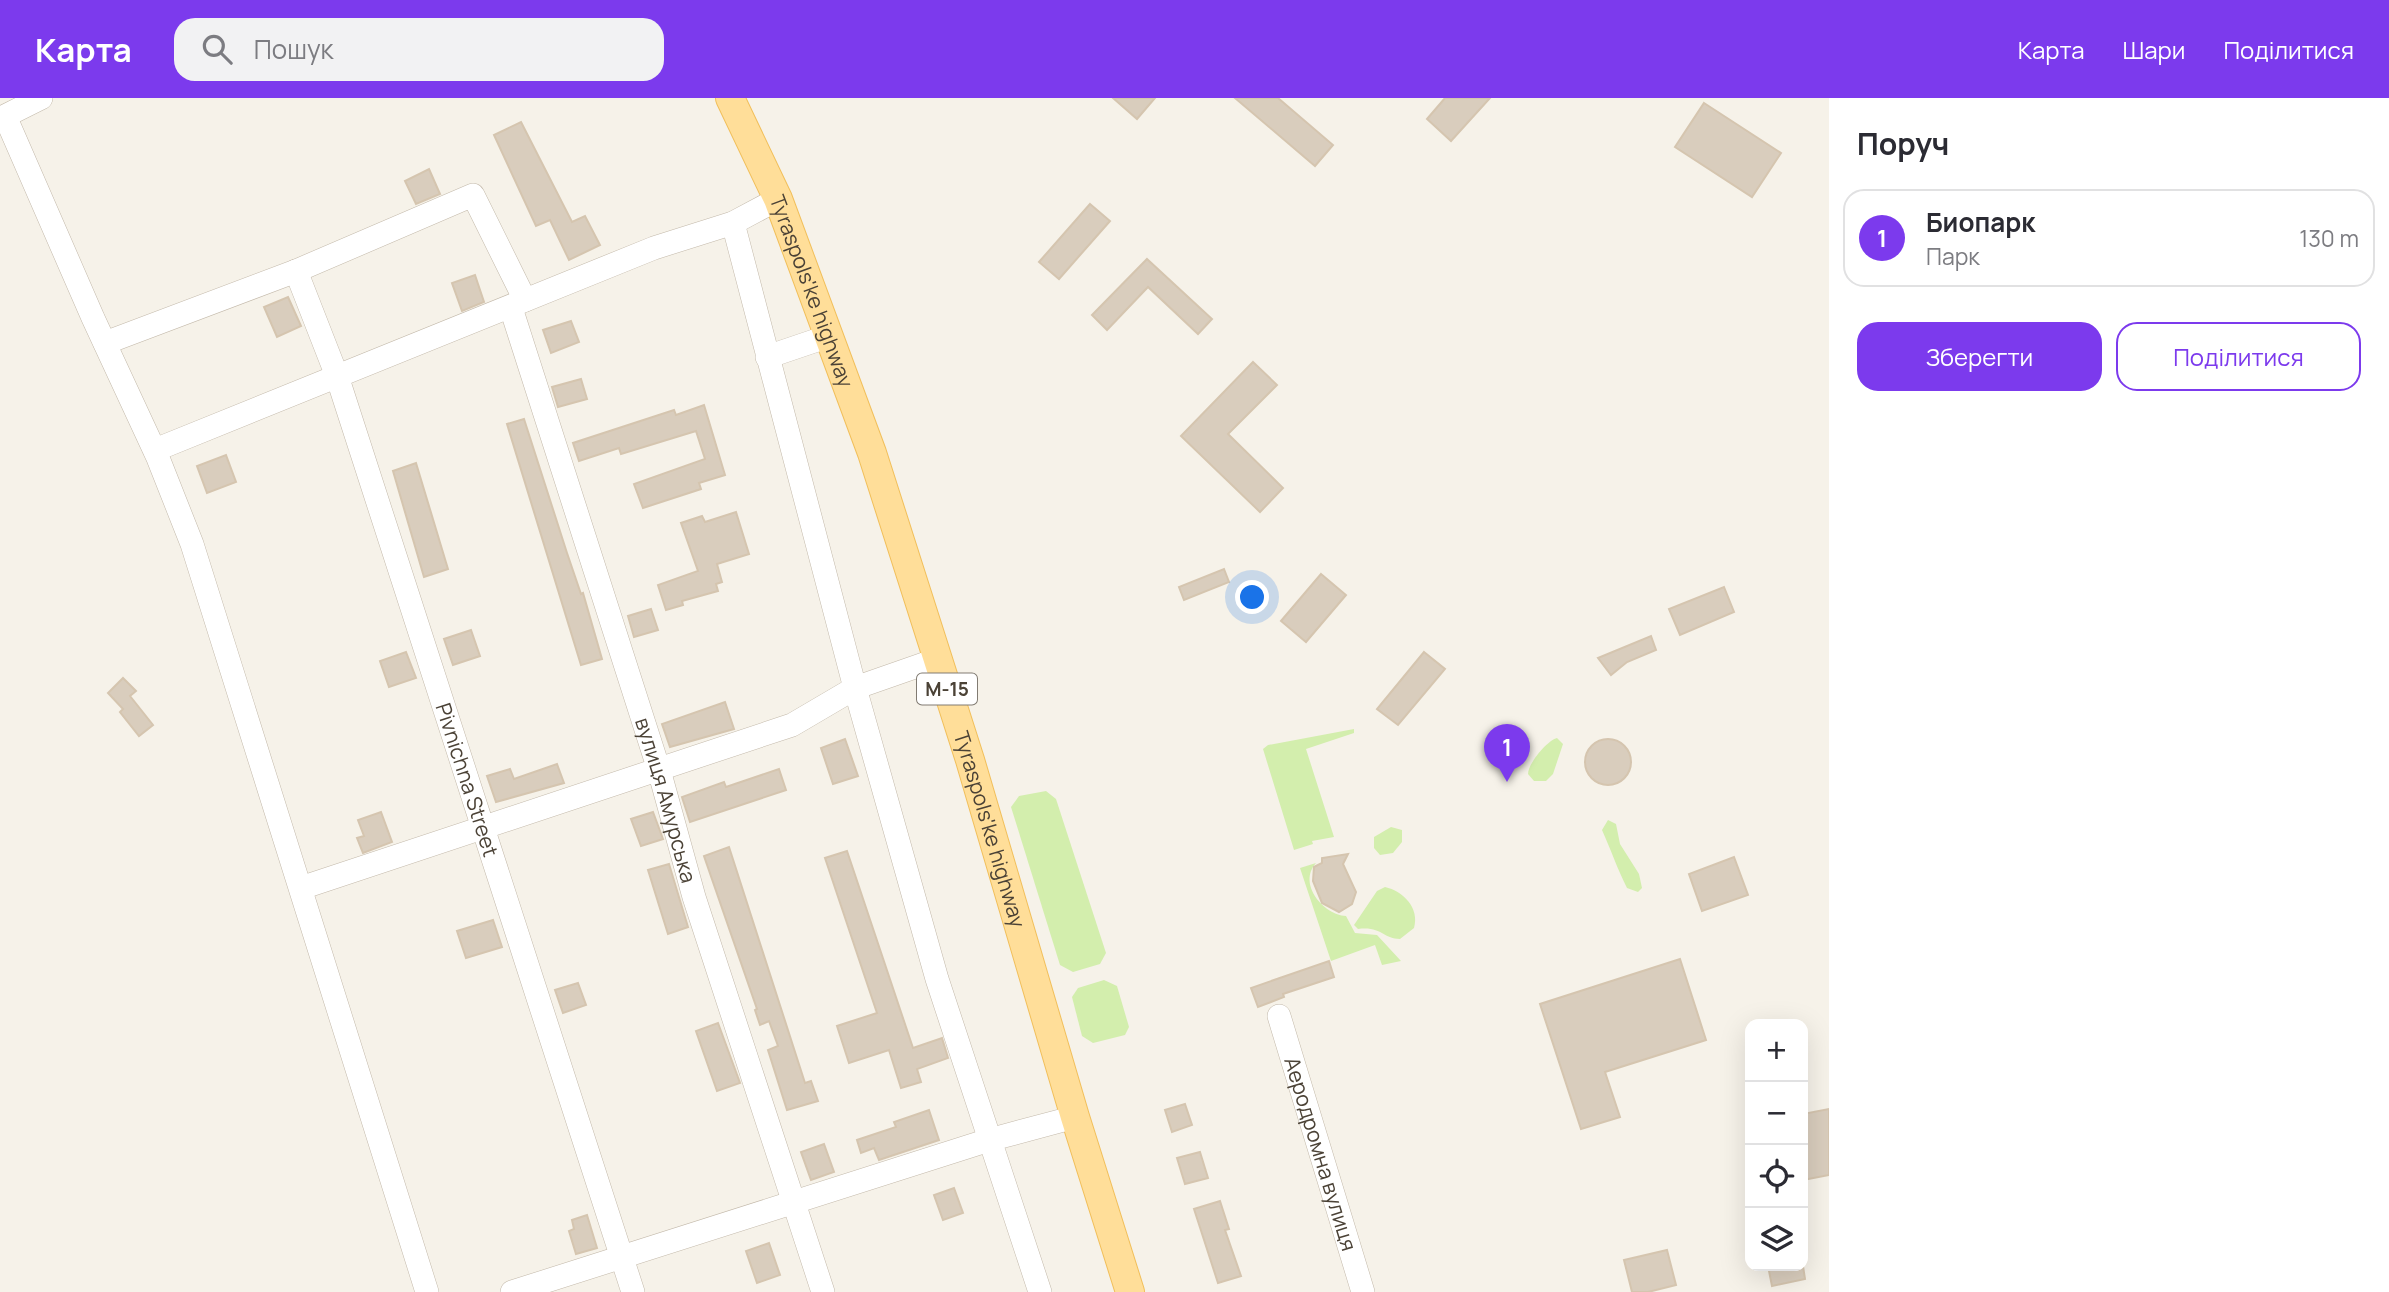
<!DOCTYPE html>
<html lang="uk">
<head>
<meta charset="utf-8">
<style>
	:root { --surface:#fff; --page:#f2f2f3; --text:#2b2b33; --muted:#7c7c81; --line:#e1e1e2; --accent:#7c3aed }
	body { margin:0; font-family:Manrope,sans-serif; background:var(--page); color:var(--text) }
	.controls { position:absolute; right:21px; bottom:21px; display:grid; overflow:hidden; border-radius:14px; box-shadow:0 7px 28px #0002 }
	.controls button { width:63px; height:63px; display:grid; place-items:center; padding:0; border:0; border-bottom:2px solid var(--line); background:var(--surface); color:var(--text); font:35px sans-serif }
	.you { position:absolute; left:1253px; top:500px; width:24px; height:24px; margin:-18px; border:5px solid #fff; border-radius:50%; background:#1a73e8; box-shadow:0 0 0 10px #1a73e833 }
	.badge { display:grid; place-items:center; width:46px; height:46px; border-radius:50%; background:var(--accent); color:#fff; font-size:23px; font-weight:700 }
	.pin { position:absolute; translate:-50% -58px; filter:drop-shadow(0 2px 4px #0008) }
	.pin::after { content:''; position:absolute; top:37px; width:24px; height:21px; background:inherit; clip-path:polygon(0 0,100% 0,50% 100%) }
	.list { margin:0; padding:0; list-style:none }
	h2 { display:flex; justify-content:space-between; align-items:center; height:91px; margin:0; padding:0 28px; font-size:30px }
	h2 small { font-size:23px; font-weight:400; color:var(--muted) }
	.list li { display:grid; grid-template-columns:46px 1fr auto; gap:21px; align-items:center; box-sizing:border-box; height:98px; margin:0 14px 14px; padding:0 14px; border:2px solid var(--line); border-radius:21px }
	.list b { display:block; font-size:26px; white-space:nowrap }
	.list p { margin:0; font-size:23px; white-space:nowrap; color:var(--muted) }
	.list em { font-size:23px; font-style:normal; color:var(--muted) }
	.actions { display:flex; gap:14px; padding:21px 28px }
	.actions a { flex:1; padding:16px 0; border:2px solid var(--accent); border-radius:21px; text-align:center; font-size:24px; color:var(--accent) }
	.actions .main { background:var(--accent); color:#fff }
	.icon { flex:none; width:38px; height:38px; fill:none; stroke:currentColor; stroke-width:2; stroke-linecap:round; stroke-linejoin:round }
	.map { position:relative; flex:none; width:1829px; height:1194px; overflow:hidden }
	header { display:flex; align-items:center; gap:42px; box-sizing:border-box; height:98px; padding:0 35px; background:var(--accent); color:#fff }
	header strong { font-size:33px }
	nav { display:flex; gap:38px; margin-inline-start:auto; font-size:24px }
	.search { width:490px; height:63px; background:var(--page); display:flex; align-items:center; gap:18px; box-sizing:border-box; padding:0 24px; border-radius:21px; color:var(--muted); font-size:26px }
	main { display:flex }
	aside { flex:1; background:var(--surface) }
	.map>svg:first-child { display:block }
</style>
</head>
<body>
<header>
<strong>Карта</strong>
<div class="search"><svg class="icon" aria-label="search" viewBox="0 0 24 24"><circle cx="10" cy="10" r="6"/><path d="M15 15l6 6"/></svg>Пошук</div>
<nav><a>Карта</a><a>Шари</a><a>Поділитися</a></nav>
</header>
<main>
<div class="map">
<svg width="1829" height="1194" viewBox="0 0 1829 1194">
	<rect width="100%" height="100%" fill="#f6f2e9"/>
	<g fill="#d3eead">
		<path d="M1354,631V635L1306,651L1334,739L1312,743L1313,746L1294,752L1263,651L1268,647Z"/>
		<path d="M1557,640L1563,646L1553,676L1546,683H1534L1528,676C1528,665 1548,642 1557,640Z"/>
		<path d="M1046,693L1056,701L1106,855L1100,866L1073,874L1060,867L1011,709L1019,698Z"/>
		<path d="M1608,722L1616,726L1620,746L1639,776L1642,790L1638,794L1627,790C1617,770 1611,752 1602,732Z"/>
		<path d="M1391,729L1402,732V744L1393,755L1380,757L1374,750V739Z"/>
		<path d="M1316,765C1297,786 1324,817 1346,818L1355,835L1377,837L1401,863L1382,867L1375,847L1331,863L1300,770Z"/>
		<path d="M1385,789C1403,793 1420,810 1414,830L1400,841C1383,841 1382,828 1358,831L1354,827L1377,793Z"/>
		<path d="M1104,882L1117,888L1129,929L1125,937L1093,945L1082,938L1072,899L1078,890Z"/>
	</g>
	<g fill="#d9cdbd" stroke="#d5c5af" stroke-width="2">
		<path d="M1113,0H1155L1137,21Z"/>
		<path d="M1235,0H1278L1333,47L1315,68Z"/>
		<path d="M1445,0H1490L1451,43L1427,21Z"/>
		<path d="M1704,5L1781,55L1752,99L1675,49Z"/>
		<path d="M521,24L572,124L585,118L600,147L569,162L550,122L536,128L494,37Z"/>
		<path d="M429,71L440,96L416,106L405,83Z"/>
		<path d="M1090,106L1110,123L1059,181L1039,164Z"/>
		<path d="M1147,161L1212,221L1198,236L1148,189L1107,232L1092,217Z"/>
		<path d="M475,177L484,204L462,213L452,185Z"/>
		<path d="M288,199L301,228L277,239L264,209Z"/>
		<path d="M571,223L579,244L551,255L543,232Z"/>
		<path d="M1253,264L1277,287L1228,336L1283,390L1260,414L1181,338Z"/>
		<path d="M581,281L587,301L558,309L552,289Z"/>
		<path d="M704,307L725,377L699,385L701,391L643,410L634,386L705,361L696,333L621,356L619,350L579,363L573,345L674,312L676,317Z"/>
		<path d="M524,321L567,455L581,496L583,495L602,561L581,567L507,326Z"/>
		<path d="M226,357L236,384L207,395L197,368Z"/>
		<path d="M416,365L448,471L424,479L393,373Z"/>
		<path d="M736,414L749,456L717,466L722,484L716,486L718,493L682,503L683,507L666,512L658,487L698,473L681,425L702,418L705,424Z"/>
		<path d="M1224,471L1229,484L1184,502L1179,489Z"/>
		<path d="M1321,476L1346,497L1306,544L1281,523Z"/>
		<path d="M1724,489L1734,514L1680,537L1669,511Z"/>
		<path d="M651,511L658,532L634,539L628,518Z"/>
		<path d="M471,532L480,558L453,567L444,541Z"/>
		<path d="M1651,538L1656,552L1627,564L1611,577L1598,560Z"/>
		<path d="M406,554L416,580L389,589L380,563Z"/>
		<path d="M1424,554L1445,571L1398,627L1377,611Z"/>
		<path d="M123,580L136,593L130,598L153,627L139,638L120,614L123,611L108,595Z"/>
		<path d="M725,604L734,631L670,649L662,626Z"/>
		<circle cx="1608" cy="664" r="23"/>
		<path d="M845,641L858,678L833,686L821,650Z"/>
		<path d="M557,666L564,685L496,704L487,678L510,671L514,681Z"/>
		<path d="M779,671L786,692L690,724L682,699L724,684L726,689Z"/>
		<path d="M381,714L392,744L363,755L357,740L364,738L358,722Z"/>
		<path d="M653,714L663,741L641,748L631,721Z"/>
		<path d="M729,749L805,985L811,983L818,1003L787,1012L768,952L778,948L769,923L760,927L755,912L757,911L704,758Z"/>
		<path d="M847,753L913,950L942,940L948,960L917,971L921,984L901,990L889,952L849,965L837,928L877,915L825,760Z"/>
		<path d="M1348,756L1343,766L1356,794L1352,806L1339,814L1322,805L1313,783L1314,769L1322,765V760Z"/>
		<path d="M1734,759L1748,797L1702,813L1689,776Z"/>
		<path d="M669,766L688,829L668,836L648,772Z"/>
		<path d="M493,822L502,849L466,860L457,833Z"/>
		<path d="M1680,861L1706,942L1605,974L1620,1019L1581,1031L1540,906Z"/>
		<path d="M1329,863L1334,879L1283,896L1284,899L1258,909L1251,890Z"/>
		<path d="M578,885L586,907L563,915L555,892Z"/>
		<path d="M718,925L740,985L717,993L696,933Z"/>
		<path d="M1185,1006L1192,1027L1172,1034L1165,1012Z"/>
		<path d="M1829,1011V1077L1803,1082V1016Z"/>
		<path d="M929,1012L939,1042L879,1062L874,1050L861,1055L857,1042L896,1029L894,1024Z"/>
		<path d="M824,1046L834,1074L811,1082L801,1054Z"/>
		<path d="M1200,1054L1208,1080L1185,1086L1177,1060Z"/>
		<path d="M954,1090L963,1115L943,1122L934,1097Z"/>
		<path d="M1220,1103L1229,1131L1225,1132L1241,1178L1218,1185L1194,1111Z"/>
		<path d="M587,1117L597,1150L576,1156L569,1133L574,1131L572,1122Z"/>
		<path d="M769,1145L780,1177L757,1185L746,1153Z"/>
		<path d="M1667,1152L1676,1187L1648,1194H1632L1624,1162Z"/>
		<path d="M1768,1168H1803L1805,1181L1772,1188Z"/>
	</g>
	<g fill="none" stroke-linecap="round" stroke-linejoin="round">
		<g stroke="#c3b9aa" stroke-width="24">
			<g id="minor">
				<path d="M41,0L5,18L93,220L158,360L192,446L427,1194"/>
				<path d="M733,125L855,590L937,881L1040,1194"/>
				<path id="s1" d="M296,173L337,278L633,1194"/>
				<path id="s2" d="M511,210L659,672L694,799L823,1194"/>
				<path d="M105,245L296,173L473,97L525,202"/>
				<path d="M767,259L829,238"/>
				<path d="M155,352L654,150L733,125L778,101"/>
				<path d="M301,790L792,627L855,590L938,561"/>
				<path id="s3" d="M1279,918L1363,1194"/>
				<path d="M512,1194L989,1042L1075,1019"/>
			</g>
		</g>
		<g stroke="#f1bf5b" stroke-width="30">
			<g id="major">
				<path id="s4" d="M730,0L778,101L872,355L970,662L1075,1019L1130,1194"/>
			</g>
		</g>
		<use href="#minor" stroke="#fff" stroke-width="23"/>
		<use href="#major" stroke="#ffde99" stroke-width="28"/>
	</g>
	<g text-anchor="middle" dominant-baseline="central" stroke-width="5" stroke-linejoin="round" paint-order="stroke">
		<rect fill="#fff" stroke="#817b72" stroke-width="2" x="917" y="575.5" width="60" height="31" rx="5"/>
		<g font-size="19" font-weight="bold" fill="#4b4236">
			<text x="947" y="591">М-15</text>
		</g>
		<g font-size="21" fill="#4b4236" stroke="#fff">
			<text stroke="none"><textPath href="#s4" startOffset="210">Tyraspols'ke highway</textPath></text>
			<text stroke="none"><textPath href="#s1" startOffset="537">Pivnichna Street</textPath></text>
			<text stroke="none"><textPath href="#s2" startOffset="516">вулиця Амурська</textPath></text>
			<text stroke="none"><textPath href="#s4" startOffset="777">Tyraspols'ke highway</textPath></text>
			<text stroke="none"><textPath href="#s3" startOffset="144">Аеродромна вулиця</textPath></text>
		</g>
	</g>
</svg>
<div class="controls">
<button>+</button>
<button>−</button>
<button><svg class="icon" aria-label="locate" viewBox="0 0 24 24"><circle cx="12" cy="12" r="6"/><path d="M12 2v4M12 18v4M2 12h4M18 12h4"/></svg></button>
<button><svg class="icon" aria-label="layers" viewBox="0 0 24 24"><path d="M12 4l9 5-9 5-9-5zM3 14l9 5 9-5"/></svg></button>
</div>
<div class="you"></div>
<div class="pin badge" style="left:1507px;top:684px">1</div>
</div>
<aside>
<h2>Поруч<small></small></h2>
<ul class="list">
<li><span class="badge">1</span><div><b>Биопарк</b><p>Парк</p></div><em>130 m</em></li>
</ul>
<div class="actions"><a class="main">Зберегти</a><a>Поділитися</a></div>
</aside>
</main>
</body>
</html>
